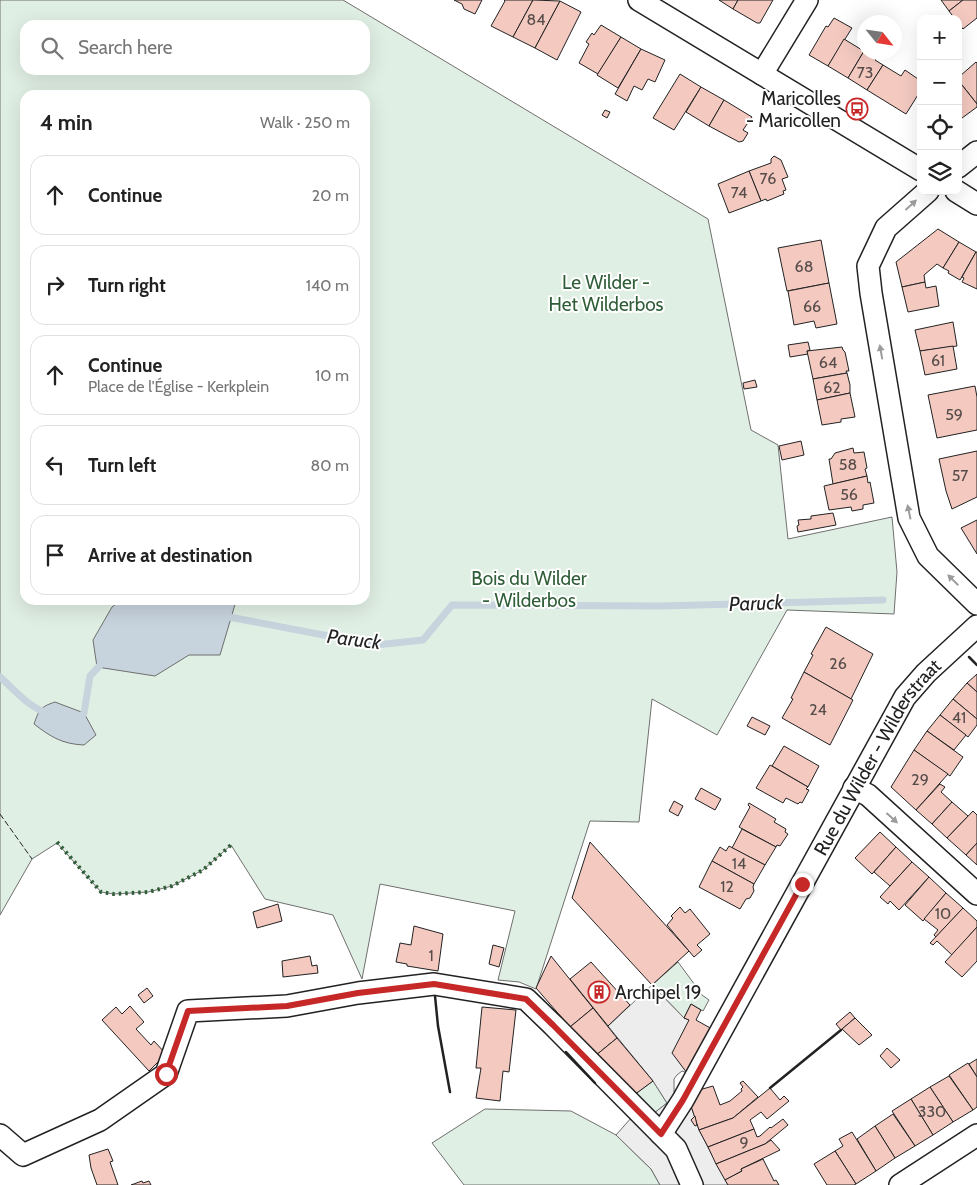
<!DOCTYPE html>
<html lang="en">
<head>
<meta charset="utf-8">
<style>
	:root { --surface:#fff; --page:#f6f6f6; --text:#222; --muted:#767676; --line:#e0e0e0 }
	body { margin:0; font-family:Cabin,sans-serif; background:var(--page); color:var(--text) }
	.controls { position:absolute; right:15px; top:15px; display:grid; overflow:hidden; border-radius:10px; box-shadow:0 5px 20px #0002 }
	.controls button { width:45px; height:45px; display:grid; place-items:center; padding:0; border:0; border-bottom:1px solid var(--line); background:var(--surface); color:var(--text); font:25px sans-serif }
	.compass { position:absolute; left:857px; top:15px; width:45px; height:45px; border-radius:50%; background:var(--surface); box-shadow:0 5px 20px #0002; rotate:120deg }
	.stop { position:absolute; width:15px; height:15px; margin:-11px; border:4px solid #c62828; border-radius:50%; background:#fff }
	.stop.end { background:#c62828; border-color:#fff; box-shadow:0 1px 5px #0008 }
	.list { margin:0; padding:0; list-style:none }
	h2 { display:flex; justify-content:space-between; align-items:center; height:65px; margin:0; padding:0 20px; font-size:21px }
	h2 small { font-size:16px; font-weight:400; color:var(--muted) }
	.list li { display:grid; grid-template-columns:32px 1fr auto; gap:15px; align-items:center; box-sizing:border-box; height:80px; margin:0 10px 10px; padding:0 10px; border:1px solid var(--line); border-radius:15px }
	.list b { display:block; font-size:19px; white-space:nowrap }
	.list p { margin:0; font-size:16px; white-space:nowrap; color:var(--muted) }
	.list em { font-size:16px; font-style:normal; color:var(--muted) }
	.icon { flex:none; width:28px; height:28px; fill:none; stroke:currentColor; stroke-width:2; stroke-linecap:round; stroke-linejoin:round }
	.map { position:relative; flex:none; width:977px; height:1185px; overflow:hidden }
	.search { position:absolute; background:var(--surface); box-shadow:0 5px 20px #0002; left:20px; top:20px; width:350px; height:55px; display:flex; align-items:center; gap:12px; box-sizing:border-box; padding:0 18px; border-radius:15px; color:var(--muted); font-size:19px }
	.panel { position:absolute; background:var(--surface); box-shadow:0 5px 20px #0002; left:20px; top:90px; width:350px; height:515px; border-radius:15px }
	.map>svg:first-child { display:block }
</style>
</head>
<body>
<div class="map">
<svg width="977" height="1185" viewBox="0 0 977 1185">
	<rect width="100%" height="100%" fill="#fff"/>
	<g fill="#e0efe3" stroke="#6f6f6f" fill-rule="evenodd">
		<path d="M0,0H343L708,219L751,430L778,445L788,539L892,517L897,572L894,614L787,610L717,735L652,699L639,822L590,821L536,989L519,982L498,980L515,911L380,884L362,979L333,915L265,899L231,845L203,870L172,886L148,892L114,894L101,892L57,843L32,859L0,915ZM25,25H365V70H25ZM25,95H365V600H25Z"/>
		<path d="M678,962L695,985V990L709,1000L703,1011L691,1004L684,1018L652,985Z"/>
		<path d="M653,1081L667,1103L653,1114L634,1095Z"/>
		<path d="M485,1109L571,1111L616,1135L651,1169L660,1185H464L432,1143Z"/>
	</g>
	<path fill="#ededed" stroke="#6f6f6f" d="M652,985L684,1018L689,1020L687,1073L682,1071L677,1075L674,1079V1091L675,1096L691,1106L699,1130L728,1185H660L651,1169L616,1135L632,1117L653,1114L667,1103L653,1081L608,1026Z"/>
	<g fill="#c7d3dd" stroke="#6f6f6f">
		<path d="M121,600H234L236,601L220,655H189L155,676L97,667L93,640L112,607Z"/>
		<path d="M55,702L84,713L96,735L84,745C62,744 51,737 34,724C39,710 40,707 55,702Z"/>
	</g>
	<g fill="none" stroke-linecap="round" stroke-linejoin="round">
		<g stroke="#c7d3dd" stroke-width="7">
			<path d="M224,616L376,645L423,640L452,605L661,606L883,600"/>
			<path d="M0,677C15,690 28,707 47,713"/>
			<path d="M79,719L84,713L90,676L103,662"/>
		</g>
	</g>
	<g fill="#f3c9c0" stroke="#222">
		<path d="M454,0H482L475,14L464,9L462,4Z"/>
		<path d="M504,0H533L513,37L491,26L505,1Z"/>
		<path d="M533,0L560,1L535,48L513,37Z"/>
		<path d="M719,0H738L733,9Z"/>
		<path d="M738,0H773L760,23H757L733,9Z"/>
		<path d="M941,0H963L949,11Z"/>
		<path d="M963,0H977V18L963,29L958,23V19H955L949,11Z"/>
		<path d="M560,1L581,12L557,60L535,48Z"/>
		<path d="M834,18L852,28L828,66L809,55L826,26L828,27Z"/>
		<path d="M601,25L621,37L598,74L579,63L589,44L586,42L592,33L594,35Z"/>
		<path d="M621,37L641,49L618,88L597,75Z"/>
		<path d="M844,39L862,50L863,48L864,49V51L848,78L828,66Z"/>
		<path d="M641,49L665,60L655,82L648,79L642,90L634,86L627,101L615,94Z"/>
		<path d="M864,51L877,58L875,60L883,65L867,90L848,78Z"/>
		<path d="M976,62L977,63V104L958,80L960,76Z"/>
		<path d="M883,65L901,76L905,70L921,81V90L906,114L867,90Z"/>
		<path d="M680,74L701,87L674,130L653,118Z"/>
		<path d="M958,80L977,104V107L958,121Z"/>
		<path d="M701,87L724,100L709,126L686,112Z"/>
		<path d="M724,100L752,117L743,130L748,133L743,141L739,142L709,126Z"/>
		<path d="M605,110L610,112L607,118L602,115Z"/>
		<path d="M774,156L781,160L788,177L782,179L786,190L783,191L784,194L767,201L766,199L761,201L749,171L771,163V159Z"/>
		<path d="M749,171L761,201L729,213L718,184Z"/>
		<path d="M938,229L959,242L943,268L937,264L924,275L925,282L902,287L896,262Z"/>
		<path d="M821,240L829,283L787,291L778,248Z"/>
		<path d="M959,242L976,252L960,280L948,273L949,271L943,268Z"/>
		<path d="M976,252H977V289L962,282L964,278L962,277Z"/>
		<path d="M925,282L926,288L936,286L939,306L908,312L902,287Z"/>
		<path d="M829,283L837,324L816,328L814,321L794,325L788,291Z"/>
		<path d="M953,322L957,346L920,351L915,330Z"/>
		<path d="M808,342L810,350L807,351L808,354L790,357L788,345Z"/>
		<path d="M953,346L957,369L925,375L920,351Z"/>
		<path d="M842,347L843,350L845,352L849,371H846L847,373L813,379L807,351Z"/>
		<path d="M847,373L850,385V393L817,400L813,379Z"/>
		<path d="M755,380L757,387L744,389L743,383Z"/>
		<path d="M975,386L977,397V430L937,438L928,395Z"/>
		<path d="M850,393L855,417L841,419V422L822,425L817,400Z"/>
		<path d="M801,441L804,455L782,460L779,446Z"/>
		<path d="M853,448L854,453L864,452L867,468L865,469L867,476L833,484L829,459H831L835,453Z"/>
		<path d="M977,451V497L952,509L946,491L939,459Z"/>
		<path d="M867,476L868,483L870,482L874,503L863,505V509L852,511L851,507L829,510L824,486Z"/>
		<path d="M833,513L836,525L798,532L797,526L799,525L798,520L811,519V516Z"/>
		<path d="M977,520V554L961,528Z"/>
		<path d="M826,627L873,654L851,699L804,672L813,655L811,654Z"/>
		<path d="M804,672L853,700L830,745L782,718L793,699L791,698Z"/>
		<path d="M977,674V692L967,683Z"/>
		<path d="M967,683L977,692V719L953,699Z"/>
		<path d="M953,699L977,719V725L968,737L940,715Z"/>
		<path d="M940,715L966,735L954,750L927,731Z"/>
		<path d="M752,717L770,726L765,735L747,726Z"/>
		<path d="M927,731L963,757L950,776L914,750Z"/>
		<path d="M784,746L819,766L808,787L772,766Z"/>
		<path d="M914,750L948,774L916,810L891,787Z"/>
		<path d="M770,765L808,787L806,789L809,790L802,803L800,802L798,804L786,798L783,803L756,788Z"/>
		<path d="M940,784L945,787L941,792L952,802L932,824L916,810Z"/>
		<path d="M701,788L721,799L715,810L695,799Z"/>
		<path d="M674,801L683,806L678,816L669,811Z"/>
		<path d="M952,802L968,816L947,838L932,824Z"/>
		<path d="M749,803L776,819L774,822L786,829L785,832L788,834L780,846L777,845L776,847L739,827L750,807L748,805Z"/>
		<path d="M973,811L977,815V843L966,855L947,838Z"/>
		<path d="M742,829L776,847L765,865L732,848Z"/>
		<path d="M880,832L896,847L872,874L855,858Z"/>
		<path d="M590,842L689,951L652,985L572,898Z"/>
		<path d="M977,843V865L966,855Z"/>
		<path d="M729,846L765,865L754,884L712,861L720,847L726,851Z"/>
		<path d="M896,847L912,862L890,886L874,872Z"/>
		<path d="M712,861L754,884L753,887L754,891L750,898L746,899L740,909L699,887Z"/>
		<path d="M912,862L929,877L899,910L890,901L888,904L880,897Z"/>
		<path d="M929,877L946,893L923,921L905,905Z"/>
		<path d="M946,893L963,908L936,937L934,935L938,930L924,919Z"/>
		<path d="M278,904L282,921L257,928L253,912Z"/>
		<path d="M680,907L685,913L690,909L710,934L697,945L702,950L694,957L667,925L673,918L671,916Z"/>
		<path d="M963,908L977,921V927L952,955L937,941L933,945L930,943Z"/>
		<path d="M414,926L443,934L438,971L407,966V964L396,962L400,943L411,945Z"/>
		<path d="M977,927V961L962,977L945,962Z"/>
		<path d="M493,945L504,948L499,967L489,964Z"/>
		<path d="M310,956L312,966L317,965L318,973L283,977L282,961Z"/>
		<path d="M551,956L593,1008L570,1027L536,988Z"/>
		<path d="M591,962L630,1005L608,1026L570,979Z"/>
		<path d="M147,988L153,996L144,1003L138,995Z"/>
		<path d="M691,1004L701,1010L696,1020L712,1029L687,1073L672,1053L689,1020L684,1018Z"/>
		<path d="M130,1006L144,1022L136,1029L151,1045L154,1041L166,1054L149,1071L102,1020L116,1007L122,1014Z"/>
		<path d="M482,1007L516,1010L509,1072L503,1071L500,1101L476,1098L481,1068H476Z"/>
		<path d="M593,1008L617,1038L595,1056L570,1027Z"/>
		<path d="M850,1012L855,1018L841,1030L836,1024Z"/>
		<path d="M855,1018L872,1035L859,1045L842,1029Z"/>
		<path d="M617,1038L653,1081L634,1095L595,1056Z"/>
		<path d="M887,1048L900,1060L891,1068L880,1056Z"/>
		<path d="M977,1059V1077L969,1064Z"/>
		<path d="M968,1063L977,1077V1107L973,1110L949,1075Z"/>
		<path d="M949,1076L973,1110L953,1122L930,1087Z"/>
		<path d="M743,1081L758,1097L733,1118L699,1130L691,1106L699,1090L713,1086L720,1105L730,1101L742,1091L741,1089L743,1087L740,1083Z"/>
		<path d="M930,1087L953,1122L933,1135L911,1099Z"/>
		<path d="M770,1088L780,1100L784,1096L789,1101L767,1119L761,1112L750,1120L754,1129L708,1147L699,1130L733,1118Z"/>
		<path d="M911,1099L933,1135L915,1146L892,1111Z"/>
		<path d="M893,1114L915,1146L895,1158L875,1126Z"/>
		<path d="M695,1116L697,1125L695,1126L691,1120Z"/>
		<path d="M783,1119L788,1125L765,1144L716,1164L708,1147L754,1129L757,1137L760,1136L770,1127L771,1128Z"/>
		<path d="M875,1126L895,1158L876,1171L857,1139Z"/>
		<path d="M852,1132L876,1171L856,1184L835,1151L843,1146L839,1139Z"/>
		<path d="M771,1140L780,1150L741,1169L742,1171L725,1180L716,1164L765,1144Z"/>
		<path d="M108,1149L113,1161L110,1162L118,1185H97L91,1168L89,1155Z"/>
		<path d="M835,1151L856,1184L854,1185H827L814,1164Z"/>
		<path d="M763,1159L774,1181L776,1180L779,1185H728L725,1180L742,1171L741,1169Z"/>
		<path d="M142,1181L143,1183L149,1181L151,1185H131Z"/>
	</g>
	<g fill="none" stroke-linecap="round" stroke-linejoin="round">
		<g stroke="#222" stroke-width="24">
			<g id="minor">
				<path d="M639,0L921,170"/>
				<path d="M762,74L807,0"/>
				<path d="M958,167L977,152"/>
				<path d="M928,191L886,228L868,266L871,293L909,518L928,556L977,604"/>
				<path d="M956,191L977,204"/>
				<path d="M854,788L868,795L977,894"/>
				<path id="s1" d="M661,1134L683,1100L905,697L926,673L977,626"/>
				<path d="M0,1135L23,1155L100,1120L166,1074L188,1011L287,1006L358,993L434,984L526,999L553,1025L676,1149L692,1185"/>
				<path d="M900,1185L977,1135"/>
			</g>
		</g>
		<use href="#minor" stroke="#fff" stroke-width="21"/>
		<path stroke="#2f5e38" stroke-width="4" stroke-dasharray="2.5 4" stroke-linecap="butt" d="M57,842L101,892L114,894L148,892L172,886L203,870L231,845"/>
		<path stroke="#222" stroke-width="1" stroke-dasharray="6 2.5" stroke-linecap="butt" d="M0,814L32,859"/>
		<g stroke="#222" stroke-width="2.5">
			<path d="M969,657L977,665"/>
			<path d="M435,996L438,1026L450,1092"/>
			<path d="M566,1052L595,1083"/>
			<path d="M770,1088L841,1030"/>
		</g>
	</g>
	<defs><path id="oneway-solid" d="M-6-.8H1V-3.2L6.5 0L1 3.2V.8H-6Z" transform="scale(1.25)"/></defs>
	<g fill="#9c9c9c">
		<use href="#oneway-solid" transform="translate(911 205) rotate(-42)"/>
		<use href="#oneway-solid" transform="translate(881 352) rotate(-100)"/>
		<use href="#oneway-solid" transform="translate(909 512) rotate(-102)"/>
		<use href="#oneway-solid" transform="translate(953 580) rotate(-135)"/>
		<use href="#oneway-solid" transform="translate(892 818) rotate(42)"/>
	</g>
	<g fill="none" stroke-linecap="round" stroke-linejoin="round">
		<path stroke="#c62828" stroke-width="6" d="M166,1074L188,1011L287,1006L358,993L434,984L526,999L553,1025L661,1134L683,1100L802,884"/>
	</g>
	<defs>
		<g id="bus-ring" transform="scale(1.125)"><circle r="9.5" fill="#fff" stroke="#c62828" stroke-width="1.5"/><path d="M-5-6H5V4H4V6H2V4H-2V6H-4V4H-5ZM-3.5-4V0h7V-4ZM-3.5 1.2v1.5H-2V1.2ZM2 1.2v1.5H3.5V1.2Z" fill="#c62828"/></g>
		<g id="building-ring" transform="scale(1.125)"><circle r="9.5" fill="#fff" stroke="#c62828" stroke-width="1.5"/><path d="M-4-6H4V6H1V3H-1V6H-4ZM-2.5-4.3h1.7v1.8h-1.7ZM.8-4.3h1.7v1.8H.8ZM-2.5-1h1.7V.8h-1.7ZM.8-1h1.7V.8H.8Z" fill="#c62828"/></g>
	</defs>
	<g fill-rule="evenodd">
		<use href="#bus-ring" x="857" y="109"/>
		<use href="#building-ring" x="599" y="992"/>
	</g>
	<g text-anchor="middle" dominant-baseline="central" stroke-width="4" stroke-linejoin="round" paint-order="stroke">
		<g font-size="16" fill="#564c4a">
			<text x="536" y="19">84</text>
			<text x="865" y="72">73</text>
			<text x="768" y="178">76</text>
			<text x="739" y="192">74</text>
			<text x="804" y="266">68</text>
			<text x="812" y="306">66</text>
			<text x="938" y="360">61</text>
			<text x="828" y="362">64</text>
			<text x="832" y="387">62</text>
			<text x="954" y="414">59</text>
			<text x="848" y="464">58</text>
			<text x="960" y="475">57</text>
			<text x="849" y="494">56</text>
			<text x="838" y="663">26</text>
			<text x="818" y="709">24</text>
			<text x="959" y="717">41</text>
			<text x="920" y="779">29</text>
			<text x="739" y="863">14</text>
			<text x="727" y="886">12</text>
			<text x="943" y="913">10</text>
			<text x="431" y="955">1</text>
			<text x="932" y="1111">330</text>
			<text x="744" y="1142">9</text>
		</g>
		<g font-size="19" fill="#222" stroke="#fff" text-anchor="end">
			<text x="841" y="98">Maricolles<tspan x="841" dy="22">- Maricollen</tspan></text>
			<text x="615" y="992" text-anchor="start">Archipel 19</text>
		</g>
		<g font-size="19" fill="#2f5e38" stroke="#fff">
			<text x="606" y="282">Le Wilder -<tspan x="606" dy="22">Het Wilderbos</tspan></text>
			<text x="529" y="578">Bois du Wilder<tspan x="529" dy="22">- Wilderbos</tspan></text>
		</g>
		<g font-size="19" fill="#222" stroke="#fff">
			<text stroke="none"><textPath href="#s1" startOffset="435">Rue du Wilder - Wilderstraat</textPath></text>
		</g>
		<g font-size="20" font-style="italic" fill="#222" stroke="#fff">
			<text transform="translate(756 603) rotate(-2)">Paruck</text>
			<text transform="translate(354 639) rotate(7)">Paruck</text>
		</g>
	</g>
</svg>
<div class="controls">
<button>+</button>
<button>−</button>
<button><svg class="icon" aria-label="locate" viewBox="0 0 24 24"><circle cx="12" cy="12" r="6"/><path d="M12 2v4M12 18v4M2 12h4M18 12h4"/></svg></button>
<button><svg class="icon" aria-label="layers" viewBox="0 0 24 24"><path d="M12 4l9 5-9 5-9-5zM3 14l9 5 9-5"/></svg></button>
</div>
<svg class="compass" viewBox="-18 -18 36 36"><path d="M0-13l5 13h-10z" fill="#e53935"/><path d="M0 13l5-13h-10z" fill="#767676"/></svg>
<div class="stop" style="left:166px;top:1074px"></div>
<div class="stop end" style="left:802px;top:884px"></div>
<div class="search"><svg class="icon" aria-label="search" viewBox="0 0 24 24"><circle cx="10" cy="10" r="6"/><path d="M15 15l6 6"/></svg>Search here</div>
<section class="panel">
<h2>4 min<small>Walk · 250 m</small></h2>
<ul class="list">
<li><svg class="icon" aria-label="ahead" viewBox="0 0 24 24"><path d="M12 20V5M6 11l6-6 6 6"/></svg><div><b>Continue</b></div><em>20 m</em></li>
<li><svg class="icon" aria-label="right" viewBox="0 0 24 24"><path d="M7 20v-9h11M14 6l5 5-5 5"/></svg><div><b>Turn right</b></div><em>140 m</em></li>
<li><svg class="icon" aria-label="ahead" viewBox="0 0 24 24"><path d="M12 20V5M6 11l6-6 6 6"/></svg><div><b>Continue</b><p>Place de l'Église - Kerkplein</p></div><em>10 m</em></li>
<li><svg class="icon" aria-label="left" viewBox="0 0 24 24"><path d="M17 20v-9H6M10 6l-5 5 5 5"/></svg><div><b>Turn left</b></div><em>80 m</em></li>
<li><svg class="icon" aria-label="arrive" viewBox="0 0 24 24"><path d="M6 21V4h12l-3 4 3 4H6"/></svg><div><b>Arrive at destination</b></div></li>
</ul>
</section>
</div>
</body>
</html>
